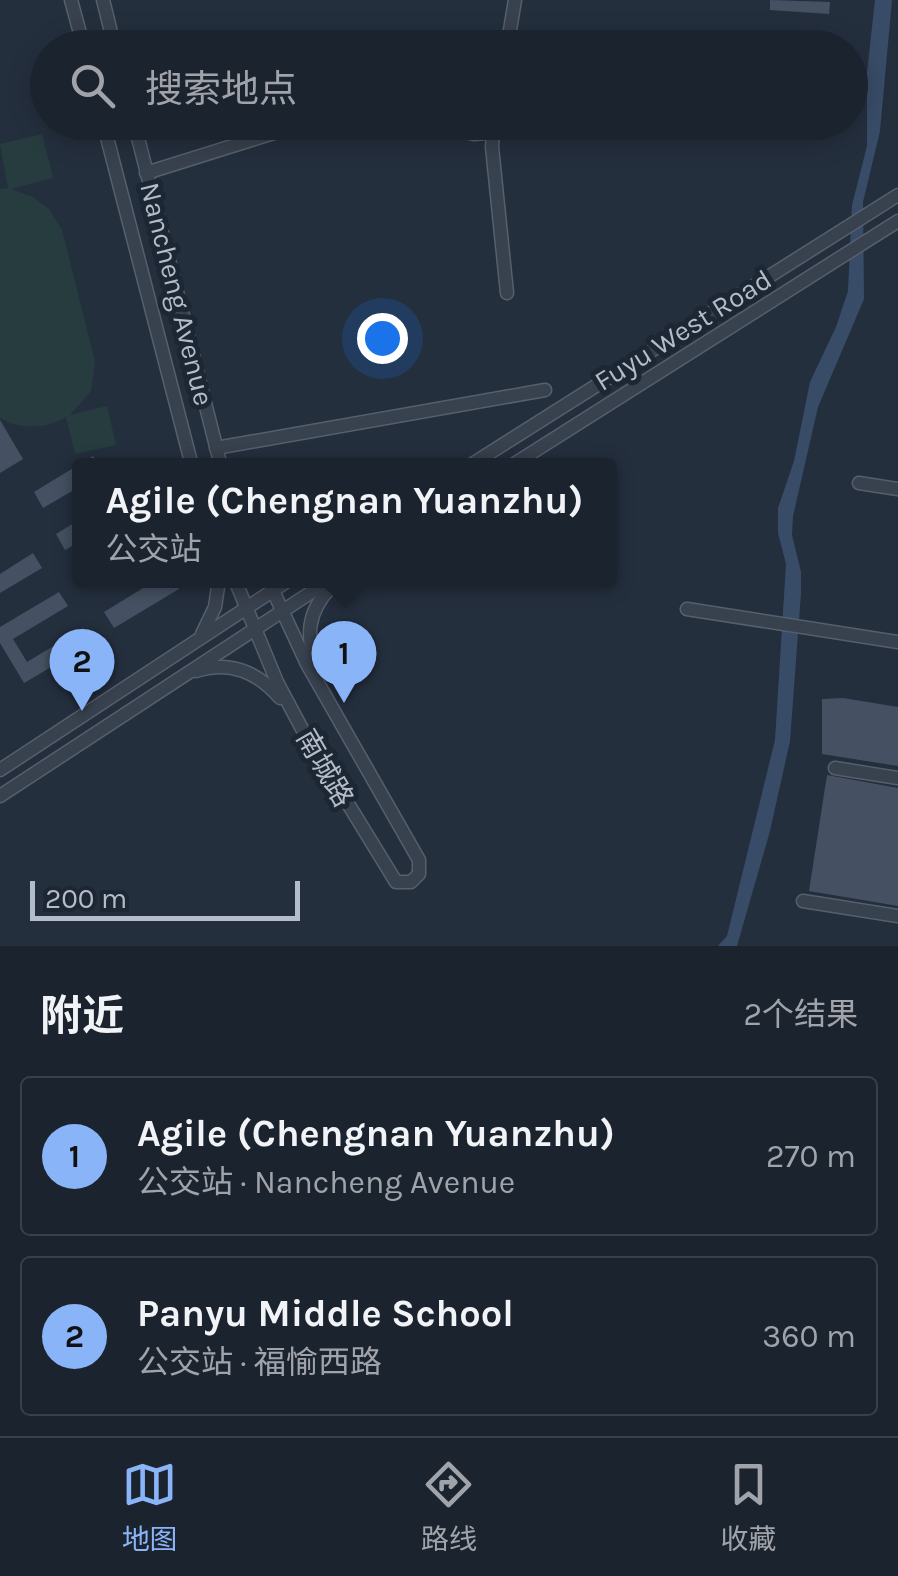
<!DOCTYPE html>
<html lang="zh">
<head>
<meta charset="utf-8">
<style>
	:root { --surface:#1b232e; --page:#282f3a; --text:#f1f3f6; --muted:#a0a4aa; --line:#39404a; --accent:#8ab4f8 }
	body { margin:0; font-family:Karla,"Noto Sans SC",sans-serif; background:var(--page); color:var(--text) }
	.scale { position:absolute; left:30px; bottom:25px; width:270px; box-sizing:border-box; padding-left:10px; border:5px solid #b4bcc9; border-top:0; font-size:28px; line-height:35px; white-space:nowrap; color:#b4bcc9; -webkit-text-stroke:8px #1d2633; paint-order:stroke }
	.you { position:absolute; left:382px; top:338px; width:35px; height:35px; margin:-25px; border:8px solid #fff; border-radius:50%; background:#1a73e8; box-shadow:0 0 0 15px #1a73e833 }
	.badge { display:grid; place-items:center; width:65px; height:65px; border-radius:50%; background:var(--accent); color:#111; font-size:32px; font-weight:700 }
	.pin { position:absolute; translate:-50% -82px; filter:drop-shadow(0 2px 5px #0008) }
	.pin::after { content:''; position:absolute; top:52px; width:35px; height:30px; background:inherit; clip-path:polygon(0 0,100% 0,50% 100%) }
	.popup { position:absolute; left:72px; top:458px; width:545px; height:130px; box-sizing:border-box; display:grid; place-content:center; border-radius:10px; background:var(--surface); filter:drop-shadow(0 2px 8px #0005); font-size:32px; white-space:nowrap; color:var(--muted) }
	.popup b { font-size:38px; color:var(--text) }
	.popup::after { content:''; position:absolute; left:50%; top:100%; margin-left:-20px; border:20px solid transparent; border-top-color:var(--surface) }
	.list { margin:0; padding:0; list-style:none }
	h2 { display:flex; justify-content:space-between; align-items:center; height:130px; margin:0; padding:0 40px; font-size:42px }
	h2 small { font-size:32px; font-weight:400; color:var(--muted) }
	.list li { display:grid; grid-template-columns:65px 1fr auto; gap:30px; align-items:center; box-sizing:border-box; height:160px; margin:0 20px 20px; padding:0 20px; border:2px solid var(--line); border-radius:10px }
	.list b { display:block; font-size:38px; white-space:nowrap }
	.list p { margin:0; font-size:32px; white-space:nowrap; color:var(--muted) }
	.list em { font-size:32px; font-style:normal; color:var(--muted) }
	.icon { flex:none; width:55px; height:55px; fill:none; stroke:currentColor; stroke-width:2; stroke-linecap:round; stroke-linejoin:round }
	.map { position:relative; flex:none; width:898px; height:946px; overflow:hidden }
	.search { position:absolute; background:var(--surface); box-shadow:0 5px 25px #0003; left:30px; right:30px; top:30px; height:110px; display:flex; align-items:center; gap:25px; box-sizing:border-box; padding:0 35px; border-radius:55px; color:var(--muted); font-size:38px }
	.sheet { height:490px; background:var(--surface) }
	nav { display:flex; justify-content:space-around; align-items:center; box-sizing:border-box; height:140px; border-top:2px solid var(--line); background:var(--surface); font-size:28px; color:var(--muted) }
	nav a { display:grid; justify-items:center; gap:5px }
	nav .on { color:var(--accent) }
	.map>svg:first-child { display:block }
</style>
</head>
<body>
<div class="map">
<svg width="898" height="946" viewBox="0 0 898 946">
	<rect width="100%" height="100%" fill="#242f3e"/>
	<path fill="#263c3f" d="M42,134L53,178L11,189L33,197L49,209L62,230L95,362L91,391L70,415L107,406L116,445L75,454L66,417C48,429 19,430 0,418V189L8,188L0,144Z"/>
	<path fill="#394c67" d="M875,0H892L880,131L863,202L864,299L818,407L793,516L792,535L801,572V593L790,741L770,831L737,946H718L727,936L775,740L786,564L778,533V508L794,461L810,382L836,327L848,291L852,205L867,146V73Z"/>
	<g fill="#455162">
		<path d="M770,0L830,2L829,14L770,10Z"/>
		<path d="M0,420L23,459L0,473Z"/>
		<path d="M93,456L99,466H79V487L43,508L34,492Z"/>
		<path d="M79,520V542L65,550L56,534Z"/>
		<path d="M33,553L42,568L0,593V574Z"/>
		<path d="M156,580H174L179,589L114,628L104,612Z"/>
		<path d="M59,592L68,606L13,639L27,662L83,628L92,643L24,683L0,643V627Z"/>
		<path d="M843,698L898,707V766L822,754V699Z"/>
		<path d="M827,775L898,788V906L809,891Z"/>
	</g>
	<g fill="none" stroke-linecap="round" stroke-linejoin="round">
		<g stroke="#565f6c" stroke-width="15">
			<g id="minor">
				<path d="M71,0L84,48"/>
				<path d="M103,0L115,48"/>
				<path d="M507,48L515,0"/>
				<path d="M103,122L192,466"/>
				<path d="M134,122L221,466"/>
				<path d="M425,122L474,134L554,128"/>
				<path d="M494,122L492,147L507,293"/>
				<path d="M146,173L309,122"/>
				<path d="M216,448L545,390"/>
				<path d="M469,466L898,195"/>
				<path d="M511,466L898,221"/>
				<path d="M859,483L898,489"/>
				<path d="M235,580L277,682L301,727L396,882H411L419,874V860L307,664L268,580"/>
				<path d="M687,609L898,642"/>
				<path d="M202,634L215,607L219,580"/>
				<path d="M315,669C307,635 306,613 331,587"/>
				<path d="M196,671C229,660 258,672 280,698"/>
				<path d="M835,768L898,778"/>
				<path d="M0,770L289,580"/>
				<path d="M0,796L330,580"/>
				<path d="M803,901L898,916"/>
			</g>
		</g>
		<use href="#minor" stroke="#38414e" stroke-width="12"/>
	</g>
	<g text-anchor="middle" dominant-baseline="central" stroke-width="10" stroke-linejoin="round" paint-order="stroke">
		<g font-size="28" fill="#b4bcc9" stroke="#1d2633">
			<text transform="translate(177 294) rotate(76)">Nancheng Avenue</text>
			<text transform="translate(683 330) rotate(-32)">Fuyu West Road</text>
			<text transform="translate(325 768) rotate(60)">南城路</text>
		</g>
	</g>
</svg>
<div class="scale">200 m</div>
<div class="you"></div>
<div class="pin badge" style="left:344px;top:703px">1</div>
<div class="popup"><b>Agile (Chengnan Yuanzhu)</b>公交站</div>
<div class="pin badge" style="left:82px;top:711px">2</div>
<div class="search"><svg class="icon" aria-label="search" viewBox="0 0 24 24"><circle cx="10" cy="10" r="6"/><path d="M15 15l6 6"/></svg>搜索地点</div>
</div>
<section class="sheet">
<h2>附近<small>2个结果</small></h2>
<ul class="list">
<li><span class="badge">1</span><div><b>Agile (Chengnan Yuanzhu)</b><p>公交站 · Nancheng Avenue</p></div><em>270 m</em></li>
<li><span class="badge">2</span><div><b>Panyu Middle School</b><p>公交站 · 福愉西路</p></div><em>360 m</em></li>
</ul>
</section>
<nav>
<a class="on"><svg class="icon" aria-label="map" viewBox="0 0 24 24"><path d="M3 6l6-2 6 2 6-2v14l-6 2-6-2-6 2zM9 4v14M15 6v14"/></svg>地图</a>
<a><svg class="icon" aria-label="directions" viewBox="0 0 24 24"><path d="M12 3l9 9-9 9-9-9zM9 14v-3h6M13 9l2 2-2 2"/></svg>路线</a>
<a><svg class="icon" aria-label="saved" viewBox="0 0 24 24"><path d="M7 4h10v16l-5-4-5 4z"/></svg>收藏</a>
</nav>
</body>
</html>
